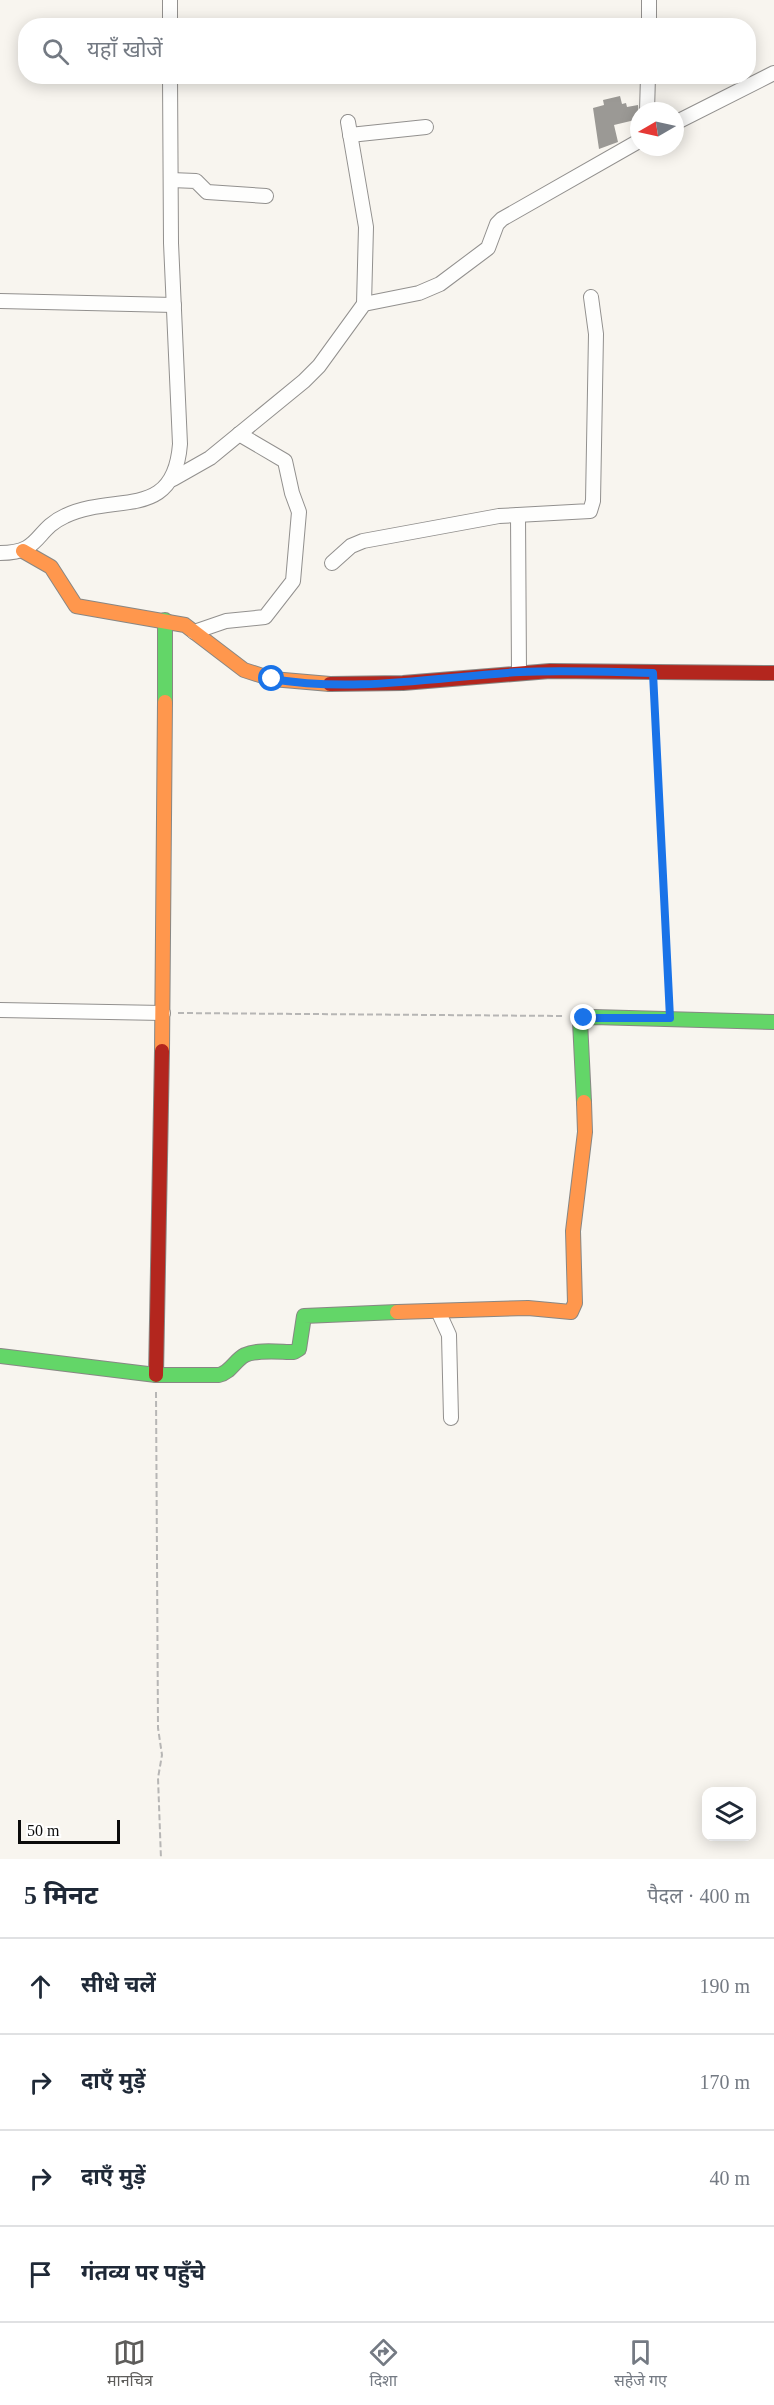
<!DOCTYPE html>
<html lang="hi">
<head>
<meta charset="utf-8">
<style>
	:root { --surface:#fff; --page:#f6f6f7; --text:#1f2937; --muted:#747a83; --line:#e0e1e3; --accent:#5e5d5b }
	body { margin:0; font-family:"Times New Roman","Noto Sans Devanagari",serif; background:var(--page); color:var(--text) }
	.controls { position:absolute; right:18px; bottom:18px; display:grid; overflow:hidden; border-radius:12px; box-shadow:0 3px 15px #0003 }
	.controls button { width:54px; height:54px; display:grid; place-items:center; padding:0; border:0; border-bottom:2px solid var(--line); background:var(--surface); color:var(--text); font:30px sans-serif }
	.compass { position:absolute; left:630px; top:102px; width:54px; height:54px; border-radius:50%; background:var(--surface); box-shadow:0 3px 15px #0003; rotate:261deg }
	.scale { position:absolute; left:18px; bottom:15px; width:102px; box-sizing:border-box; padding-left:6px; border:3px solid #0b0b0b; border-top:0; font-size:16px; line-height:21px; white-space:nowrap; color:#0b0b0b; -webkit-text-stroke:4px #fff; paint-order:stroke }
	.stop { position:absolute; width:18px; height:18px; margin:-14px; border:4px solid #1a73e8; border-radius:50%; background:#fff }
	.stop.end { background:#1a73e8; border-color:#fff; box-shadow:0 2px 6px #0008 }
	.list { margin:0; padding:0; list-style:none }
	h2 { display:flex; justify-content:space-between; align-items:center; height:78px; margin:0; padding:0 24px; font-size:26px }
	h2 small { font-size:20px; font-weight:400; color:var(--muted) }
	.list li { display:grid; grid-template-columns:39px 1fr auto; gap:18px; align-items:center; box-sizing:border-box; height:96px; padding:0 24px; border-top:2px solid var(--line) }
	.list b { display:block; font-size:22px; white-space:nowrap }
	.list em { font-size:20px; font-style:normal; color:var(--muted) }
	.icon { flex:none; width:33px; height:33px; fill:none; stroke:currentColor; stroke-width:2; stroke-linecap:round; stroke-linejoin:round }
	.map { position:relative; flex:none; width:774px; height:1859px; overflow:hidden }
	.search { position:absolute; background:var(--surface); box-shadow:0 3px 15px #0003; left:18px; right:18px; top:18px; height:66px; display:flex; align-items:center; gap:15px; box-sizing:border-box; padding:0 21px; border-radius:24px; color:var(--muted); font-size:22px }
	.sheet { height:462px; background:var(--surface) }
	nav { display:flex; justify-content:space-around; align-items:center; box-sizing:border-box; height:84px; border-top:2px solid var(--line); background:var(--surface); font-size:16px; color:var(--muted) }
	nav a { display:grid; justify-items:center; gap:3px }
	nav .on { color:var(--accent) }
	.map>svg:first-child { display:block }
</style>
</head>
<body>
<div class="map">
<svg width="774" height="1859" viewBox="0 0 774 1859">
	<rect width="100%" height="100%" fill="#f8f5ef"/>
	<path fill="#9b9995" d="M620,96L622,104L626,103L627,107L638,105L639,119L614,125L618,142L599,149L593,108L604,105L603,100Z"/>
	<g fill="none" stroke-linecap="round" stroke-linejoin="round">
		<g stroke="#92908e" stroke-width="16">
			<g id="street">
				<path d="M170,26V0"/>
				<path d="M649,26V0"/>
				<path d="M647,111L648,76"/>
				<path d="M348,122L366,227L364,304"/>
				<path d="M675,123L774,73"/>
				<path d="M350,135L426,127"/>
				<path d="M171,180L196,181L207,192L266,196"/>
				<path d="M0,301L174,305"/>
				<path d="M173,479L210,458L304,381L319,366L364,304L419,293L440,284L488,248L497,224L502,219L639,141"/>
				<path d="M518,515L519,673"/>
				<path d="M0,553C42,553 34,530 65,516C115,492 174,522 180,444L171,243L170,76"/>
				<path d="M332,563L351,546L363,541L499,516L590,511L593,501L596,334L591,297"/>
				<path d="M194,632L226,621L265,617L293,581L299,512L292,493L285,461L239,434"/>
				<path d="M0,1010L163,1013"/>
				<path d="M439,1313L449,1335L451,1418"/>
			</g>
		</g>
		<g stroke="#888784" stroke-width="16">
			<g id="fast">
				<path d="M165,702V620"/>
				<path d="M584,1102L580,1021L593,1017L774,1022"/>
				<path d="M0,1356L156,1375H219C230,1373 235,1360 245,1355C258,1349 280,1352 294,1352L299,1349L304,1316L397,1312"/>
			</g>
		</g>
		<g stroke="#888784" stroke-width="16">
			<g id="slow">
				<path d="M23,551L51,567L76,606L185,625L244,670L272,679L330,684"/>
				<path d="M162,1051L165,702"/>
				<path d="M397,1312L528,1308L571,1312L575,1303L573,1231L585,1132L584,1102"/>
			</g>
		</g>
		<g stroke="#888784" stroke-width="16">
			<g id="jam">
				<path d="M330,684L403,683L550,671L774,673"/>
				<path d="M156,1375L162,1051"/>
			</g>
		</g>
		<g stroke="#b7b6b5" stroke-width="2" stroke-dasharray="6 3" stroke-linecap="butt">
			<path d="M654,688L669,1003"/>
			<path d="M178,1013L565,1016"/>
			<path d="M156,1392L158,1728L162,1755L158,1778L161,1859"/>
		</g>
		<use href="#street" stroke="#fefefd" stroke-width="14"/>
		<use href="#fast" stroke="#63d668" stroke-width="14"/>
		<use href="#slow" stroke="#ff974d" stroke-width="14"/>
		<use href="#jam" stroke="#b3261e" stroke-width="14"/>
	</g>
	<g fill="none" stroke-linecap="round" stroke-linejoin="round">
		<path stroke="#1a73e8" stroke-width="8" d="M272,679C355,693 437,677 520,672C564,670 609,672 653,673L670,1018H584"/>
	</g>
</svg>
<div class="controls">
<button><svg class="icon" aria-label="layers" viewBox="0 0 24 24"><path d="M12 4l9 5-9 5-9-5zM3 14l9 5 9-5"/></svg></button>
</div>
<svg class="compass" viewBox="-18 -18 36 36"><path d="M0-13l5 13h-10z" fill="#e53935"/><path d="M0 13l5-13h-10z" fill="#747a83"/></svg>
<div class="scale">50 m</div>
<div class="stop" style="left:272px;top:679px"></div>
<div class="stop end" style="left:584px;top:1018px"></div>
<div class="search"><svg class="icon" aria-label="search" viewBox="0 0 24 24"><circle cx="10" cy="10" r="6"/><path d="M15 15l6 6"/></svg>यहाँ खोजें</div>
</div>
<section class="sheet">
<h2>5 मिनट<small>पैदल · 400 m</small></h2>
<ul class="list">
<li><svg class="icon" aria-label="ahead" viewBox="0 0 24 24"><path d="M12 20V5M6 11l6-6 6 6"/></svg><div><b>सीधे चलें</b></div><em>190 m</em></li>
<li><svg class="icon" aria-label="right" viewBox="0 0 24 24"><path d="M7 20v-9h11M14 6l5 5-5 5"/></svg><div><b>दाएँ मुड़ें</b></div><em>170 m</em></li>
<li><svg class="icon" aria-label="right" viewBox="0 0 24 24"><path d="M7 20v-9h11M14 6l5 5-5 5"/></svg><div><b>दाएँ मुड़ें</b></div><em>40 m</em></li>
<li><svg class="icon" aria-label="arrive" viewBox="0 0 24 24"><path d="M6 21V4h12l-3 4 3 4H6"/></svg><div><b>गंतव्य पर पहुँचे</b></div></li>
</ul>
</section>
<nav>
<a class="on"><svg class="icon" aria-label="map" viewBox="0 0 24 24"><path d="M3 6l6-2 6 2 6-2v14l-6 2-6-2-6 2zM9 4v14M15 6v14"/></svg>मानचित्र</a>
<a><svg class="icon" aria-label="directions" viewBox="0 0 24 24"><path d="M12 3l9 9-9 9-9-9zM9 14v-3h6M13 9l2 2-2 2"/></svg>दिशा</a>
<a><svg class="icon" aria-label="saved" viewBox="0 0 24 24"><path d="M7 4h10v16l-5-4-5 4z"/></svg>सहेजे गए</a>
</nav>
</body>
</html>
